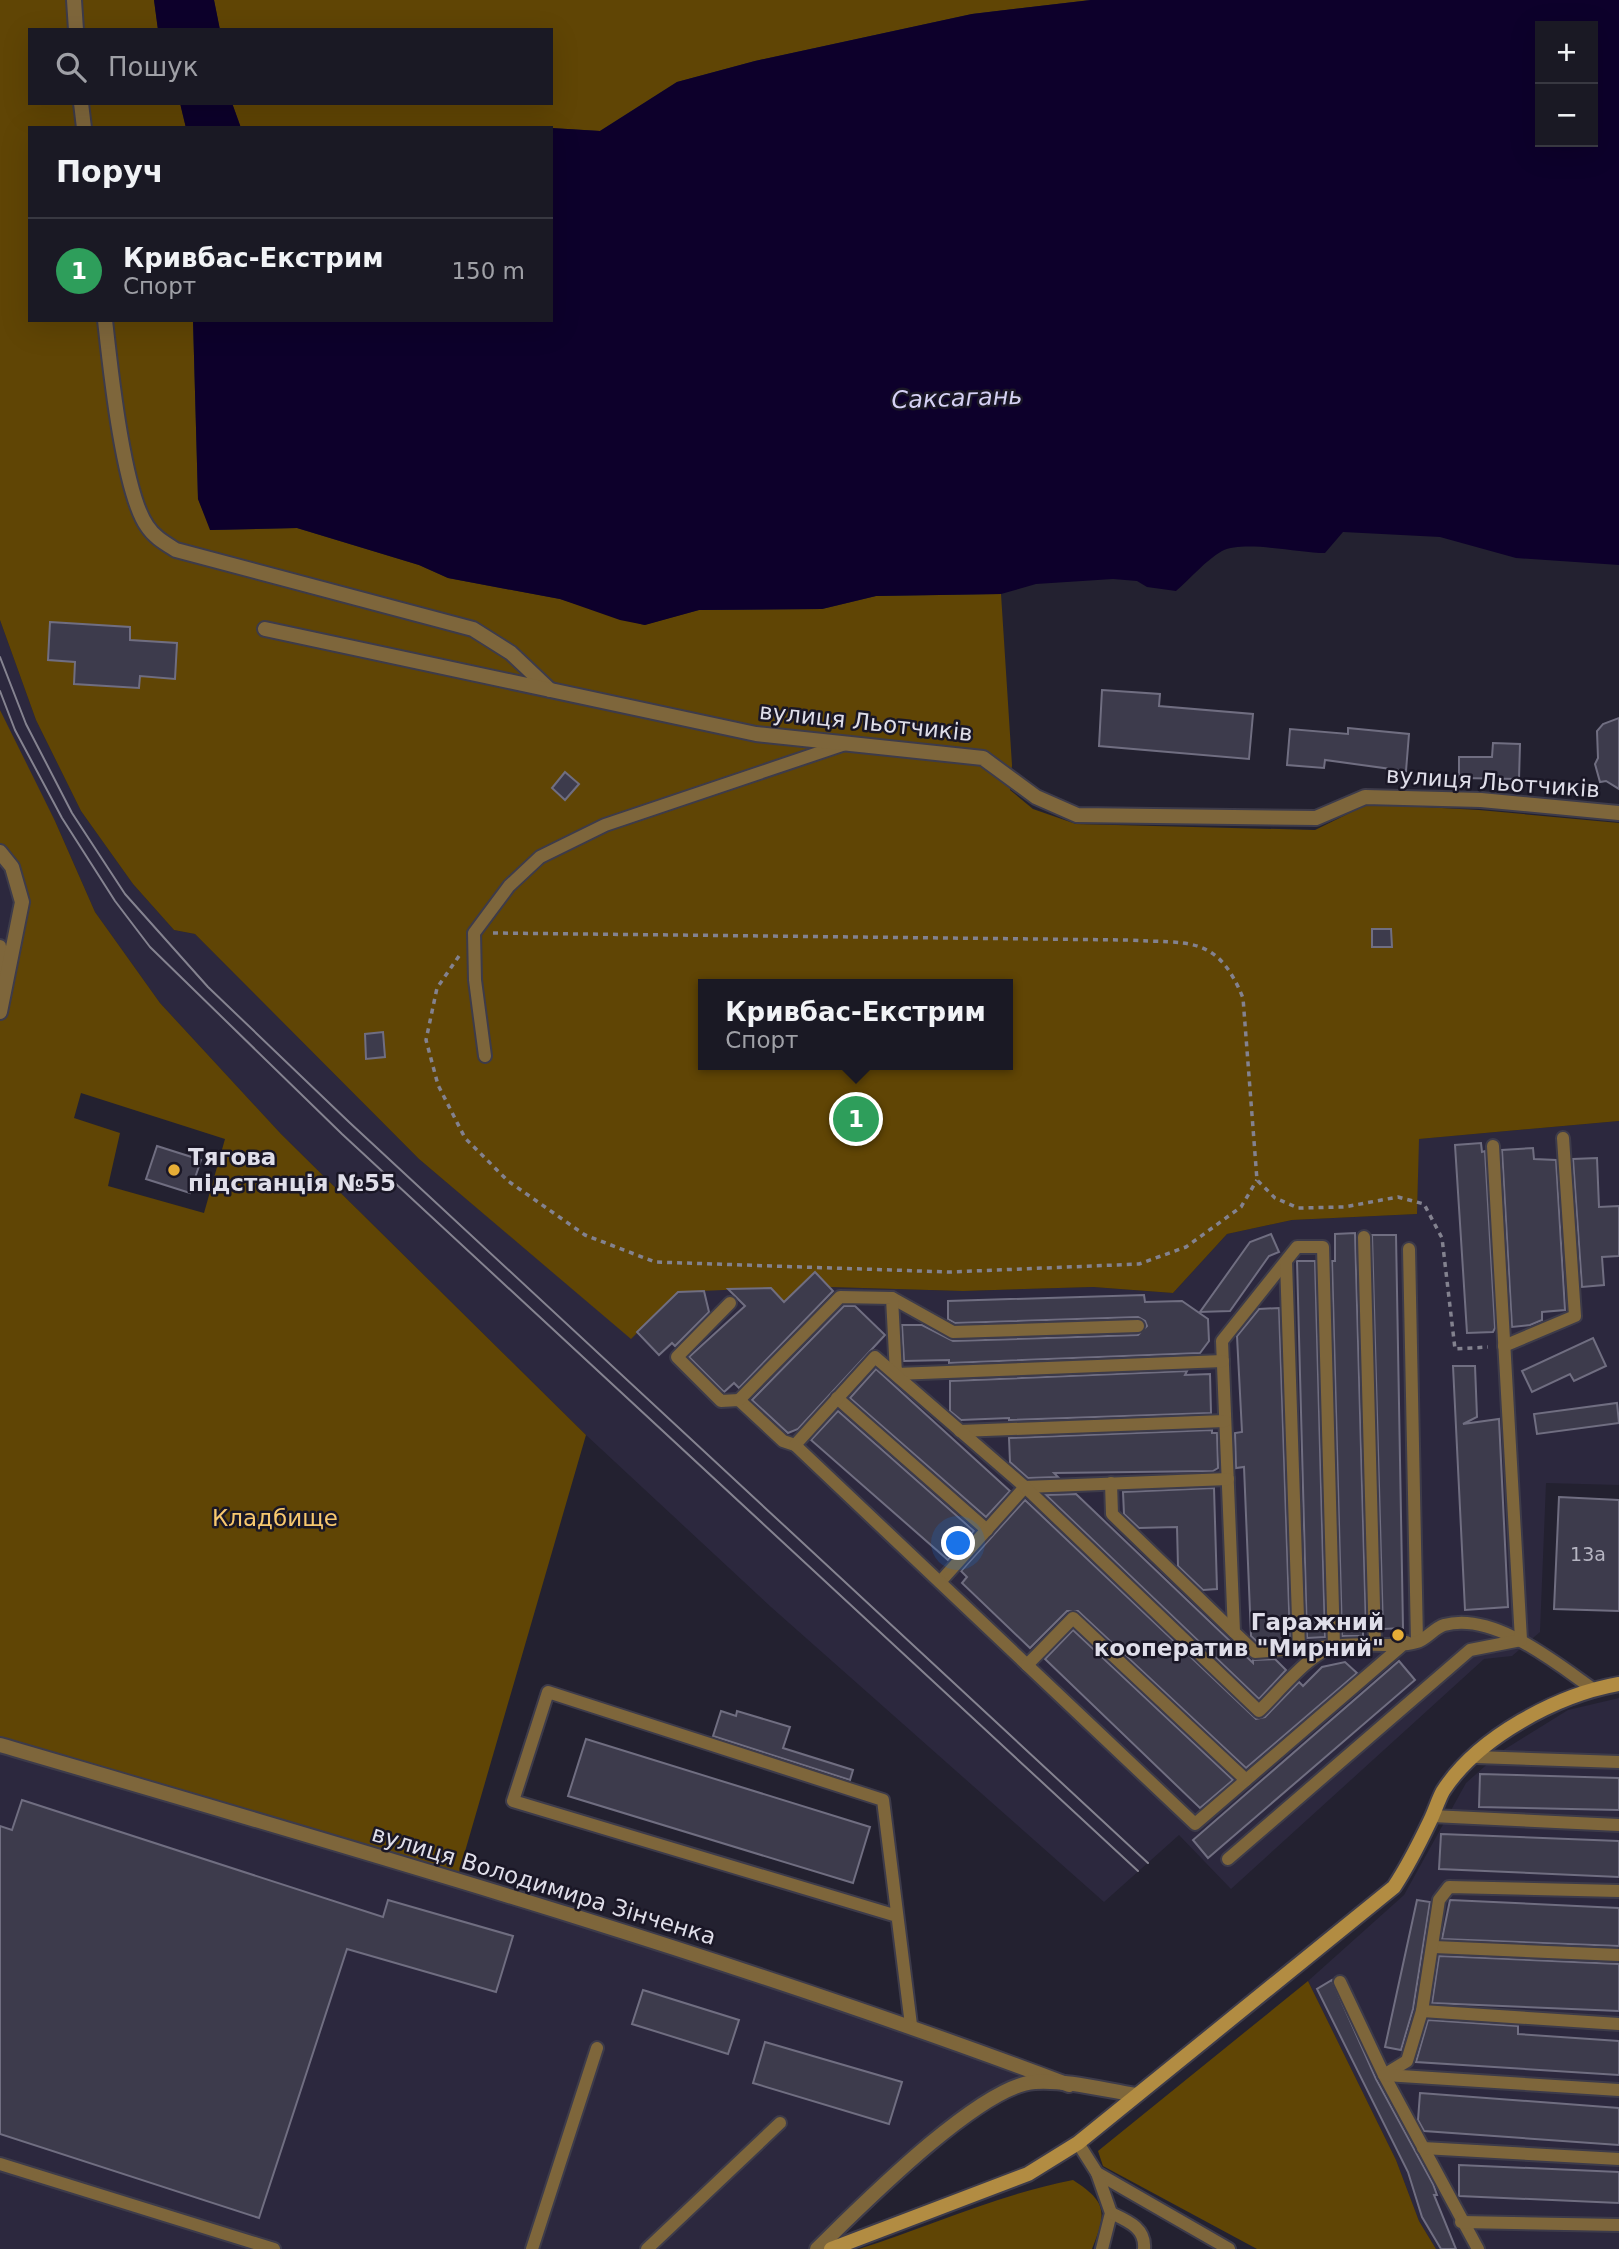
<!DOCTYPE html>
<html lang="uk">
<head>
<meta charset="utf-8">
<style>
	:root { --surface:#1a1924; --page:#23222c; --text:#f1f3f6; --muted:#9fa0a6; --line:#383841; --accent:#e6ad36 }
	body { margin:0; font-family:"DejaVu Sans",sans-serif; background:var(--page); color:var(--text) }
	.controls { position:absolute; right:21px; top:21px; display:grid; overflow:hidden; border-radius:0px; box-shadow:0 7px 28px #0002 }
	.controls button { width:63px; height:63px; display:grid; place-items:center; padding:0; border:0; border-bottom:2px solid var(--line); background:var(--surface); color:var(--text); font:35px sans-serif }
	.you { position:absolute; left:959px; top:1544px; width:24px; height:24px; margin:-18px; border:5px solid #fff; border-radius:50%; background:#1a73e8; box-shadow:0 0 0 10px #1a73e833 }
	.badge { display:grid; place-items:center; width:46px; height:46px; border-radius:50%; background:var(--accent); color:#fff; font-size:23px; font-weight:700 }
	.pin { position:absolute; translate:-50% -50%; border:4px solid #fff; box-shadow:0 2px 7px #0006 }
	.popup { position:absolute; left:698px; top:979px; width:315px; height:91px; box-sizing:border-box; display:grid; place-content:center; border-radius:0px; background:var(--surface); filter:drop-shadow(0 2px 5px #0005); font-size:23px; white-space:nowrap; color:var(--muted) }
	.popup b { font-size:26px; color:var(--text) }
	.popup::after { content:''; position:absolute; left:50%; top:100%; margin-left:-14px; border:14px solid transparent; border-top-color:var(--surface) }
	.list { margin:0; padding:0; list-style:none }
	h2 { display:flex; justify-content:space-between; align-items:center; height:91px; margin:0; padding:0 28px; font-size:30px }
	h2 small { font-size:23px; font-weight:400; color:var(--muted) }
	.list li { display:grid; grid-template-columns:46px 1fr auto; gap:21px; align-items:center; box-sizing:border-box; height:105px; padding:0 28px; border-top:2px solid var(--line) }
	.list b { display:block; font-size:26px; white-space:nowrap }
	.list p { margin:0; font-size:23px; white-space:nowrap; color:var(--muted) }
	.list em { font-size:23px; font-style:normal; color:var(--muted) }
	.icon { flex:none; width:38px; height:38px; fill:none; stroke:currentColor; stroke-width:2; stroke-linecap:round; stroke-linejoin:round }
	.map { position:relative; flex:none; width:1619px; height:2249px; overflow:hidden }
	.search { position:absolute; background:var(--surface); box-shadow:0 7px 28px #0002; left:28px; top:28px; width:525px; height:77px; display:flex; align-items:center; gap:18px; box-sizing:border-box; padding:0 24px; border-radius:0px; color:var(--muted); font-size:26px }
	.panel { position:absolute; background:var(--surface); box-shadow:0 7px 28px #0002; left:28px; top:126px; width:525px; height:196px; border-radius:0px }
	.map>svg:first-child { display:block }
</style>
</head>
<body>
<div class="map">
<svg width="1619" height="2249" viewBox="0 0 1619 2249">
	<rect width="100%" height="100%" fill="#232130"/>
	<g fill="#2c283e">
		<path d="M0,620L36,720L81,811L133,884L174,930L195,934L419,1159L631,1338L678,1292L728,1289L815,1272L829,1287L963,1291L1093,1287L1173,1293L1227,1234L1292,1220L1417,1214L1418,1139L1619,1121V1485L1546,1483L1540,1632L1512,1656L1484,1659L1231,1889L1179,1835L1104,1902L771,1607L586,1435L281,1134L160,1003L95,912L55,821L12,739L0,710Z"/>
		<path d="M0,852L22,902L0,1012Z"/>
		<path d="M1619,1698V2249H1436L1419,2221L1396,2160L1308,1981L1404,1895L1466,1783L1502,1751L1568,1710Z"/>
		<path d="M0,1745L911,2025L1069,2085L1035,2082L997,2094L817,2249H0Z"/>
	</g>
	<g fill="#604505" fill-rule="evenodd">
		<path d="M0,0H154L158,30H30V103H180L186,128H30V320H193L198,499L211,530L297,528L419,565L448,578L560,599L644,625L699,610L822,609L876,596L1001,594L1012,765L1010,790L1033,809L1076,824L1315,830L1368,804L1479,810L1619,823V1121L1419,1139L1417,1214L1292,1220L1227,1234L1173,1293L1093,1287L963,1291L829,1287L784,1302L771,1288L678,1292L631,1339L419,1159L195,934L174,930L133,884L81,811L36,720L0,620ZM704,984H1008V1065H704Z"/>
		<path d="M214,0H1091L972,14L755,61L677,82L600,131L551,128H241L232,103H551V30H220Z"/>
		<path d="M0,710L55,821L95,912L160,1003L281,1134L586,1435L457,1879L0,1745V1012L22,902L0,852ZM81,1093L225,1139L204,1213L108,1186L120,1133L74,1118Z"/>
		<path d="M1308,1981L1396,2160L1419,2221L1436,2249H1257L1103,2166L1098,2151Z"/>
		<path d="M1073,2180C1107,2202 1107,2212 1092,2249H859C930,2226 1000,2194 1073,2180Z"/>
	</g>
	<g fill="#0d002b" fill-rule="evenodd">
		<path d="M154,0H214L220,30H158Z"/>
		<path d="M1091,0H1619V565L1516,558L1440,537L1343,532L1325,553C1297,553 1245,540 1222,551C1205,561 1191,578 1176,591L1147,587L1137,581L1113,579L1036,584L1001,594L876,596L822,609L699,610L645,625L620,620L560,599L448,578L419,565L297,528L210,530L198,499L193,320H551V128L600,131L677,82L755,61L972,14ZM1593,26V142H1540V26Z"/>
		<path d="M180,103H232L241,128H186Z"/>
	</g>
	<g fill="#3d3b4c" stroke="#706e81" stroke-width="2">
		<path d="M50,622L130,627V640L177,643L175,679L140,676L139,688L74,684L75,662L48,660Z"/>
		<path d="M1102,690L1160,694L1159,706L1253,714L1249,759L1099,746Z"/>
		<path d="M1619,718V789L1606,781L1600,782L1595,764L1598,758L1597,731L1603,724Z"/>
		<path d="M1348,728L1409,734L1406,771L1325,760L1324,768L1287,765L1290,729L1348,734Z"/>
		<path d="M1493,743L1520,744L1519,779L1459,778V757H1492Z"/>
		<path d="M565,772L579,784L565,800L552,788Z"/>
		<path d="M1372,929H1391L1392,947H1372Z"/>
		<path d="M383,1032L385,1057L366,1059L365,1034Z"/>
		<path d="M1481,1143L1482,1152L1485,1151L1495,1328L1493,1332L1467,1333L1455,1145Z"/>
		<path d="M157,1146L201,1160L190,1193L146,1179Z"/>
		<path d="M1533,1148L1534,1159L1556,1160L1565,1310L1542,1312V1320L1530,1325L1512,1327L1502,1150Z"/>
		<path d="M1597,1158L1599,1207L1619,1206V1256L1602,1257L1604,1285L1582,1287L1573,1159Z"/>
		<path d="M1355,1233L1366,1629H1363V1636H1342L1332,1261H1335V1234Z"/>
		<path d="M1271,1234L1279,1252L1269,1256L1230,1311L1200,1312L1250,1242Z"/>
		<path d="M1372,1235H1396L1403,1628L1383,1629Z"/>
		<path d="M1297,1261H1315L1325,1637L1307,1638Z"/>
		<path d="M815,1272L833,1291L739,1388L734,1383L724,1392L689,1357L745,1306L728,1289L771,1288L784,1302Z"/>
		<path d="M704,1291L709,1312L675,1346L672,1343L659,1355L637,1332L678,1292Z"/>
		<path d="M1144,1295L1145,1302L1182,1301L1208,1319L1209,1341L1200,1353L949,1363V1360L904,1361L902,1325H922L953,1341L1138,1335L1147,1326L1145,1321L1138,1317L955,1323L948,1319V1301Z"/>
		<path d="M844,1306H855L885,1335L798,1429L788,1433L752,1400Z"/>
		<path d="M1279,1308L1290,1638V1641L1258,1643L1251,1636L1244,1467L1236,1468L1235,1433L1242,1432L1237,1336L1259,1309Z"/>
		<path d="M1593,1338L1606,1366L1574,1381L1570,1374L1532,1392L1522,1371Z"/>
		<path d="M1453,1366H1475L1477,1417L1463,1424L1499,1419L1508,1607L1465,1610Z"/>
		<path d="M876,1369L1010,1491L986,1517L850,1398Z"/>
		<path d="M1187,1371L1185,1375L1210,1374L1211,1413L1009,1420V1418L961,1420L950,1411V1381Z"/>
		<path d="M1617,1403L1619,1423L1537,1434L1534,1414Z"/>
		<path d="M838,1411L974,1531L948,1560L811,1440Z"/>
		<path d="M1212,1430V1433H1217L1218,1468L1213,1471L1054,1473L1058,1477L1028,1478L1010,1462L1009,1438Z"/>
		<path d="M1214,1488L1217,1589L1203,1590L1178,1566L1177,1527L1139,1528L1124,1514L1123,1492Z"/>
		<path d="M1076,1494L1253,1663V1660L1275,1659L1286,1670L1259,1699L1046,1495Z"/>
		<path d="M1559,1497L1619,1500V1611L1554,1609Z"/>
		<path d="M1025,1500L1256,1719L1265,1717L1299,1682L1303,1686L1322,1667L1345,1662L1357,1673L1246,1768L1078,1611H1067L1030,1648L962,1583L967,1577L961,1571Z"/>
		<path d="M1073,1630L1233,1780L1200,1808L1045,1659Z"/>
		<path d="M1399,1661L1415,1680L1208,1858L1193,1840Z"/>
		<path d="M721,1711L736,1716L737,1711L790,1727L783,1748L853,1770L850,1780L713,1736Z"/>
		<path d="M586,1739L870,1827L853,1883L568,1796Z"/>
		<path d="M1480,1774L1619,1778V1810L1479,1807Z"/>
		<path d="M22,1800L383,1917L388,1900L513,1936L496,1992L347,1949L259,2218L0,2134V1826L12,1830Z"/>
		<path d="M1441,1834L1619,1841V1877L1439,1869Z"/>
		<path d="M1417,1900L1430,1902L1413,2009L1401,2050L1385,2047Z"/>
		<path d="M1450,1900L1619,1908V1946L1442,1939Z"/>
		<path d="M1439,1956L1619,1964V2011L1432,2003Z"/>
		<path d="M1332,1980L1376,2079L1433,2184L1437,2195H1434L1456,2249H1441L1422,2217L1408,2172L1317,1989Z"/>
		<path d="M643,1990L739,2020L728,2054L632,2024Z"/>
		<path d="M1428,2020L1518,2026V2034L1619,2041V2075L1416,2062Z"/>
		<path d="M765,2042L902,2082L889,2124L753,2083Z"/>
		<path d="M1420,2093L1619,2108V2145L1424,2131L1418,2120Z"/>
		<path d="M1459,2165L1619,2172V2203L1459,2196Z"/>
	</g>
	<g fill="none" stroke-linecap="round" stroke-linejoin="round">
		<g stroke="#3d3b4a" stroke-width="16">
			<g id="service">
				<path d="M0,946L2,984"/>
				<path d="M485,1056L475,980L474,933L509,886L540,857L605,825L845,744"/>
				<path d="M1364,1237L1375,1644"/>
				<path d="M1297,1247H1323L1334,1646L1255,1652L1234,1632L1222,1341Z"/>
				<path d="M1409,1249L1417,1641"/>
				<path d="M1286,1262L1299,1648"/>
				<path d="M892,1298L953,1332L1138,1326"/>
				<path d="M730,1303L677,1357L721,1401L739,1400L783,1441L795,1445"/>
				<path d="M1504,1346L1575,1316L1563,1138"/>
				<path d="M837,1398L987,1530"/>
				<path d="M739,1400L840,1297L892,1298L896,1374L1223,1361"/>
				<path d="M960,1431L1225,1421"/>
				<path d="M1111,1483L1112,1514L1234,1632"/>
				<path d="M940,1582L1025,1487L1228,1479"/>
				<path d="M1406,1642L1195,1824L795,1445L875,1357L1025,1487L1259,1711C1278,1693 1311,1651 1336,1646C1362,1641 1392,1649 1417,1642C1427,1639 1434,1628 1444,1625C1493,1611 1556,1663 1593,1689"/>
				<path d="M1027,1665L1073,1618L1246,1780"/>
				<path d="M1476,1757L1619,1762"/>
				<path d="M1432,1816L1619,1825"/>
				<path d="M1228,1859L1470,1650L1521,1640L1493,1146"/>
				<path d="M897,1916L513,1801L548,1692L883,1800L911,2025"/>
				<path d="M1434,1947L1619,1955"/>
				<path d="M1340,1982L1384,2075L1478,2249"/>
				<path d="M1422,2011L1619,2024"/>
				<path d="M1384,2075L1407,2061L1422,2011L1439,1900L1449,1887L1619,1891"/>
				<path d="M1385,2075L1619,2090"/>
				<path d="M1078,2143L1097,2173L1229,2249"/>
				<path d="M1423,2148L1619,2159"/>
				<path d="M0,2164L274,2249"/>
				<path d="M1097,2173L1111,2213L1102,2249"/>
				<path d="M1111,2213C1128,2221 1146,2228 1144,2249"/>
				<path d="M1461,2222L1619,2225"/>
				<path d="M532,2249L597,2048"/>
				<path d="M647,2249L780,2123"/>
			</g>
		</g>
		<g stroke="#3d3b4a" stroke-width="18">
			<g id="minor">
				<path d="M74,0L76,30"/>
				<path d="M81,103L84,128"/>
				<path d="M105,320C110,365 123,492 147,526C154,537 165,543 176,550L473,629L511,653L550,690"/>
				<path d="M265,629L756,734L983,758L1036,797L1077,815L1316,818L1365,797L1481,800L1619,813"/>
				<path d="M0,852L12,867L22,902L0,1012"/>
				<path d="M0,1745C359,1850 719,1953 1069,2085"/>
				<path d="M817,2249C859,2208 980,2085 1035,2082C1068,2080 1104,2090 1136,2095"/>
			</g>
		</g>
		<g stroke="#3d3b4a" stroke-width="18">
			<path id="secondary" d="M831,2249L1028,2174L1078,2143L1394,1887C1408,1866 1419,1844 1430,1821C1435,1811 1438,1800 1443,1791C1478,1737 1557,1695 1619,1684"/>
		</g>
		<g stroke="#83828f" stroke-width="3.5" stroke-dasharray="5 5" stroke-linecap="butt">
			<path d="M493,933L1128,940C1189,944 1217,934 1243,998L1257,1180L1275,1198L1298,1208L1344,1207L1398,1197L1424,1204L1442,1238L1455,1349L1488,1347"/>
			<path d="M459,956L437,988L426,1040L438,1085L465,1138L508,1181L585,1235L655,1262L950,1272L1139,1264L1186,1247L1241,1207L1257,1180"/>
		</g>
		<use href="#service" stroke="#7e663b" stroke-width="12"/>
		<use href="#minor" stroke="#7e663b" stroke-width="14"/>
		<use href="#secondary" stroke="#b28c42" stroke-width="14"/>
		<g stroke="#858390" stroke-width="2">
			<path d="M0,657L26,724L72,813L125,894L208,987L349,1122L1148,1863"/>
			<path d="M0,691L15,730L62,818L115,901L150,947L342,1134L1138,1871"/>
		</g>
	</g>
	<g fill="#e6ad36" stroke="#1a1726" stroke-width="2.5">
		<circle cx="174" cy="1170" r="7"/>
		<circle cx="1398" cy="1635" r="7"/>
	</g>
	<g text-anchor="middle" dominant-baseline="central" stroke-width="5" stroke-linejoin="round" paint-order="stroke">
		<g font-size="19" fill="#b6b5c2">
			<text x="1588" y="1554">13а</text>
		</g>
		<g font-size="23" fill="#dfdee9" stroke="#1a1726">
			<text transform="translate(866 722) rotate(6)">вулиця Льотчиків</text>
			<text transform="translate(1493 782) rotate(4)">вулиця Льотчиків</text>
			<text transform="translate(544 1885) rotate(17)">вулиця Володимира Зінченка</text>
		</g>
		<g font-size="23" font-weight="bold" fill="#dfdee9" stroke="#1a1726" text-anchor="start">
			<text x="188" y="1157">Тягова<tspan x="188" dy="26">підстанція №55</tspan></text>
			<text x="1384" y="1622" text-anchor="end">Гаражний<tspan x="1384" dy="26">кооператив "Мирний"</tspan></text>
		</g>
		<g font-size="23" fill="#f8c86e" stroke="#1a1726">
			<text x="275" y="1518">Кладбище</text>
		</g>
		<g font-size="24" font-style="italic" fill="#d5d1f4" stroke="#1a1726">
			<text transform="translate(957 398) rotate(-2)">Саксагань</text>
		</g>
	</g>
</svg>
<div class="controls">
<button>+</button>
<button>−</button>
</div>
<div class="you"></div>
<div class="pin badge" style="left:856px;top:1119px;background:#2e9e5b">1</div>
<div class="popup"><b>Кривбас-Екстрим</b>Спорт</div>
<div class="search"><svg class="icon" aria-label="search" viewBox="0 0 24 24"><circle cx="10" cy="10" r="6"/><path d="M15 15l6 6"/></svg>Пошук</div>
<section class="panel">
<h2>Поруч<small></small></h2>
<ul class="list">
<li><span class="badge" style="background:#2e9e5b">1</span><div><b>Кривбас-Екстрим</b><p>Спорт</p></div><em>150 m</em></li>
</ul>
</section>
</div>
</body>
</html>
